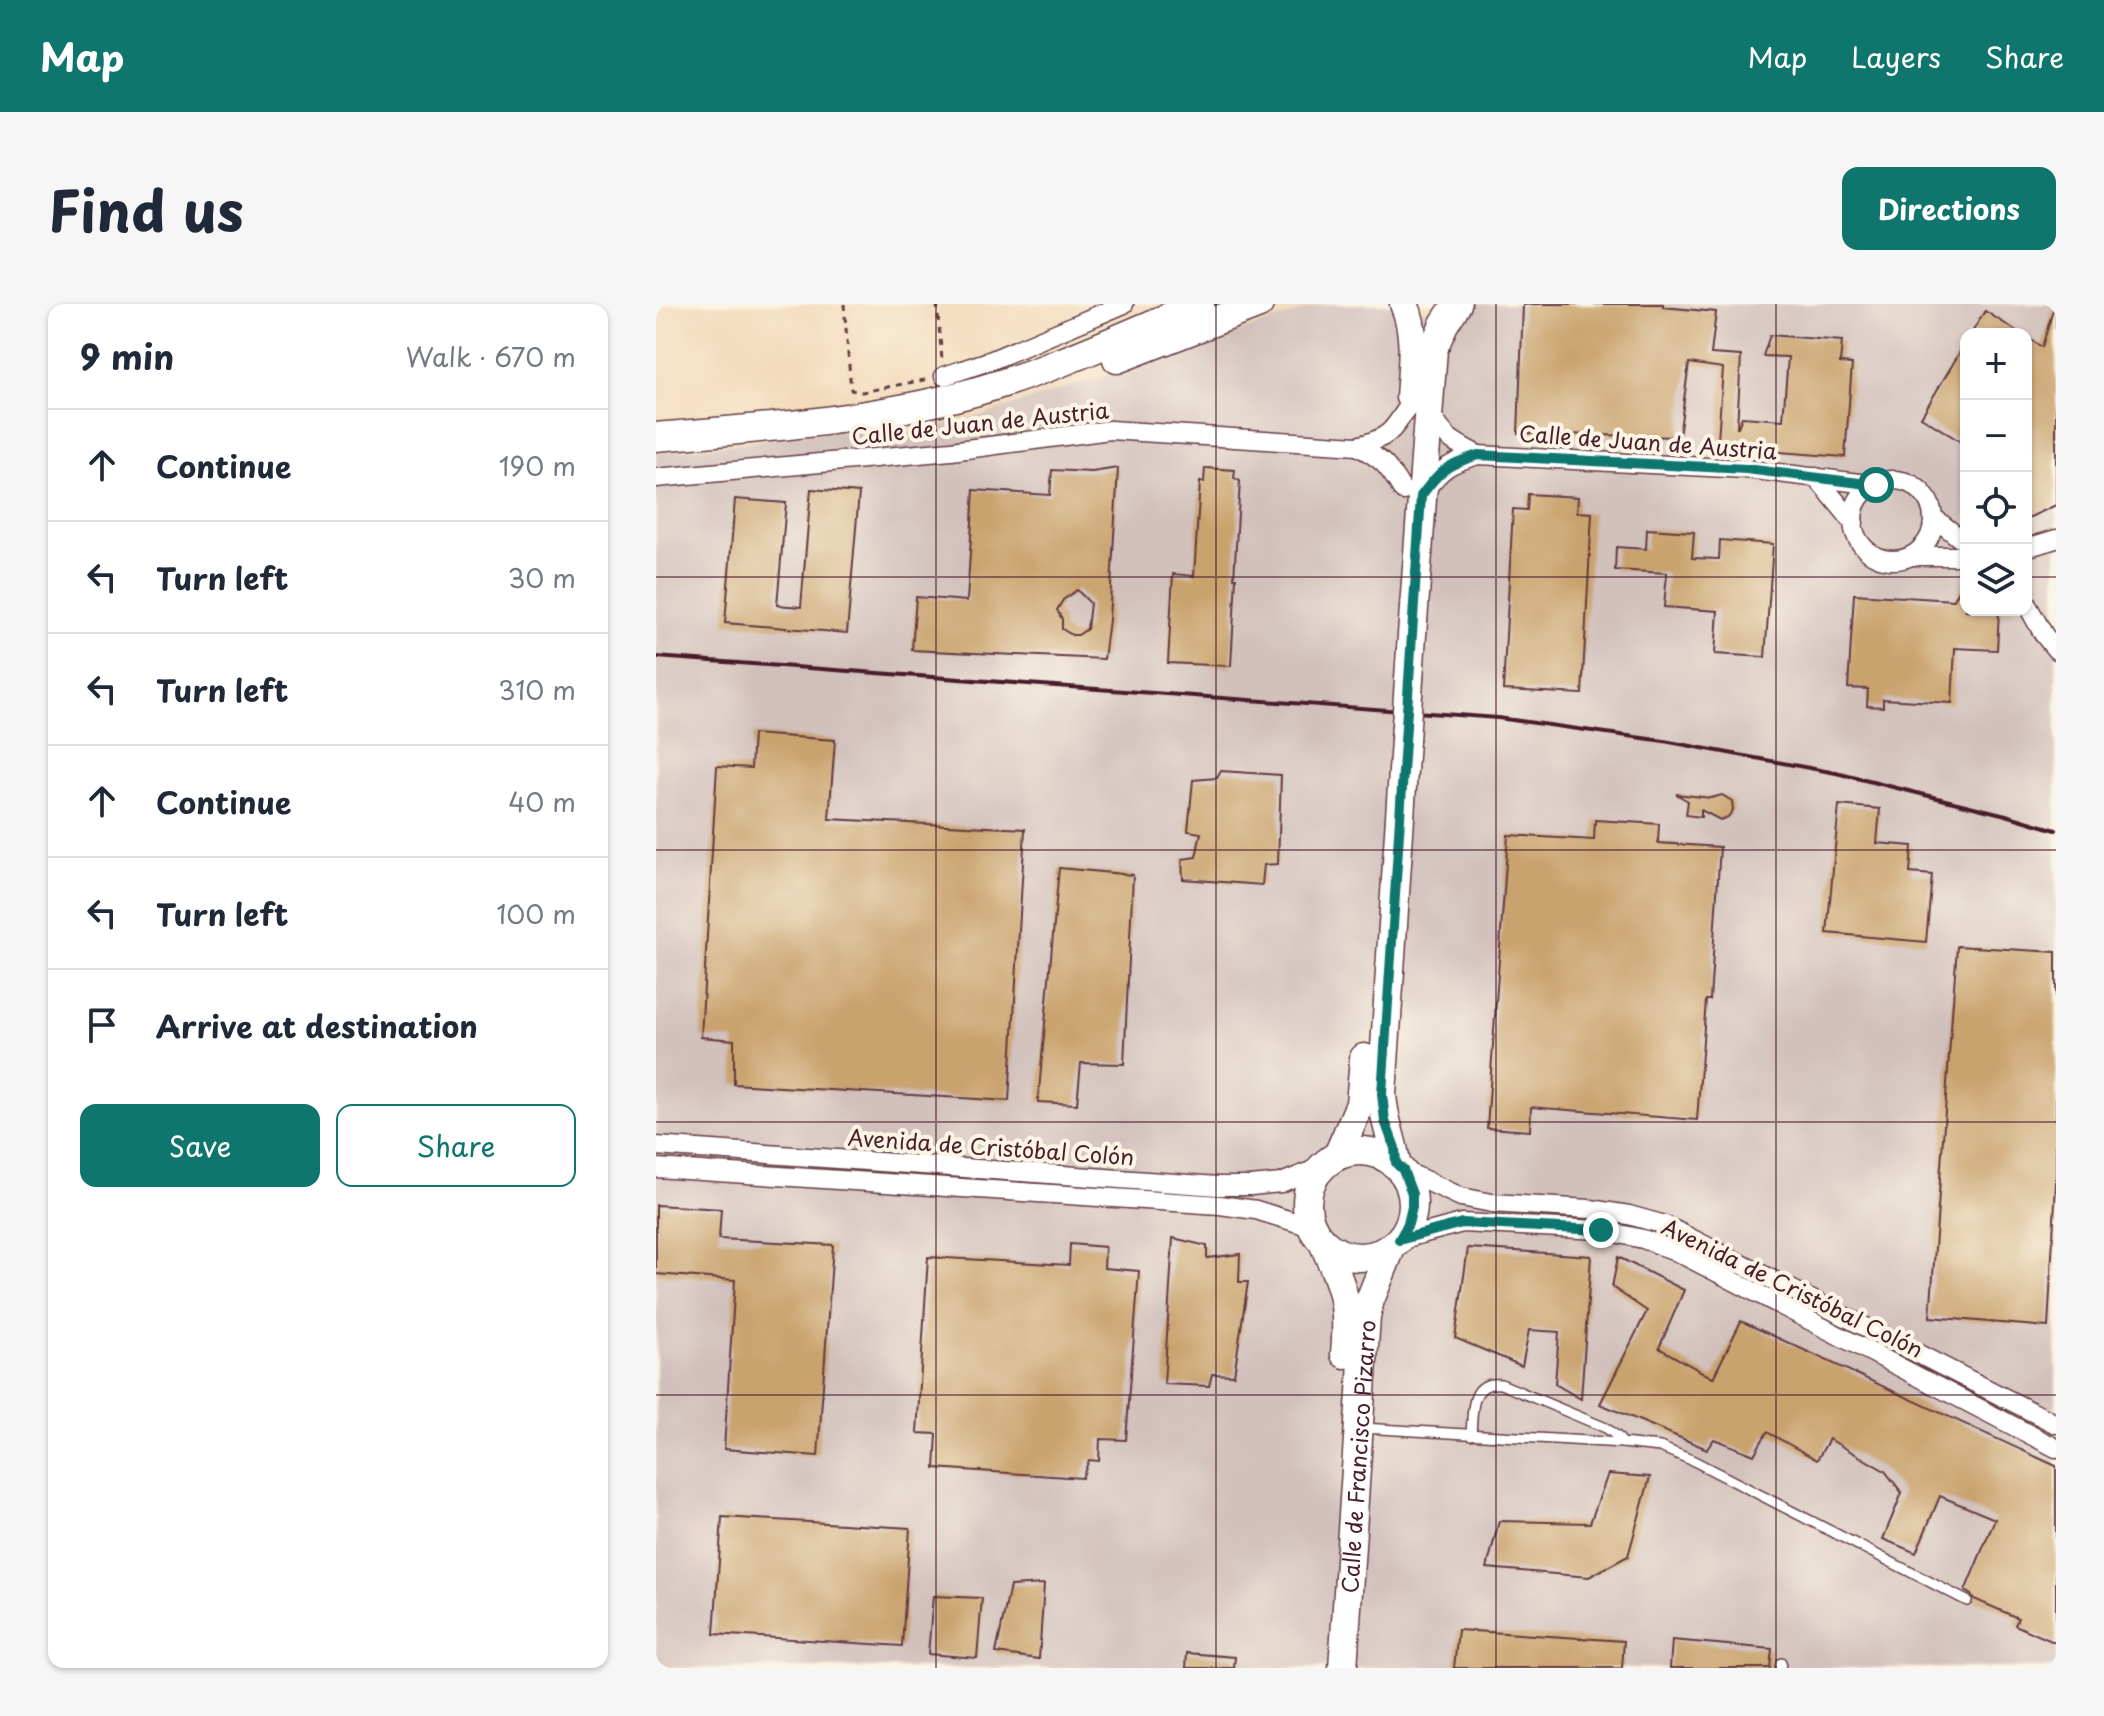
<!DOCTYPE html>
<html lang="en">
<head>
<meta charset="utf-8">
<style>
	:root { --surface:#fff; --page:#f6f6f7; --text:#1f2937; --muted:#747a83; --line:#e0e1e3; --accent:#0f766e }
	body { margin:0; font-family:"Playpen Sans",sans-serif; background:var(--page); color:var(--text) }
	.controls { position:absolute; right:24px; top:24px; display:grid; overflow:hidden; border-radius:16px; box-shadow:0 2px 6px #0004 }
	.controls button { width:72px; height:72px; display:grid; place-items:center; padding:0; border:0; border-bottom:2px solid var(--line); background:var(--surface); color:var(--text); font:40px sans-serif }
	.stop { position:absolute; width:24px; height:24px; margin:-18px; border:6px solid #0f766e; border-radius:50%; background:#fff }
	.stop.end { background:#0f766e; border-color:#fff; box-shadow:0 2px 8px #0008 }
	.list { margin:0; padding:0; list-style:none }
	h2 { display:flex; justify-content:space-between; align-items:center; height:104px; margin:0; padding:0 32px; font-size:34px }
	h2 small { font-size:26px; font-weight:400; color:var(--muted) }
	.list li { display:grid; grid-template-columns:52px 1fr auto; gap:24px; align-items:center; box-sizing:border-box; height:112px; padding:0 32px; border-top:2px solid var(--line) }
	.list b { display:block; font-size:30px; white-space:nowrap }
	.list em { font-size:26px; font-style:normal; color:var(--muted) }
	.actions { display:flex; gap:16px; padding:24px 32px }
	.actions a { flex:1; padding:18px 0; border:2px solid var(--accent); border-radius:16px; text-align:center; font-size:28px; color:var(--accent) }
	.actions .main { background:var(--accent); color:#fff }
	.icon { flex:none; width:44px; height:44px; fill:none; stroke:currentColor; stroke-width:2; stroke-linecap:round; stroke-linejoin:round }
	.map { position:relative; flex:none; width:1400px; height:1364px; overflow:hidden; border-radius:16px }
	header { display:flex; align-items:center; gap:48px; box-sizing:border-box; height:112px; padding:0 40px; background:var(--accent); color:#fff }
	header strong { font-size:38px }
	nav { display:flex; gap:44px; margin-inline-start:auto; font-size:28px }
	.intro { display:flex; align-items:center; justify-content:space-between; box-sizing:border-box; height:192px; padding:0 48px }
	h1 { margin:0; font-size:56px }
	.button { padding:20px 36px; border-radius:16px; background:var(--accent); color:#fff; font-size:28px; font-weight:700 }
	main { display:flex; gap:48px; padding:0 48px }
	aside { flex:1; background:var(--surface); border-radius:16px; box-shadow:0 2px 6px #0004 }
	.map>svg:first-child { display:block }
</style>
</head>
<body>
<header>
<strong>Map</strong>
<nav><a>Map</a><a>Layers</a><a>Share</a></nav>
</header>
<div class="intro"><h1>Find us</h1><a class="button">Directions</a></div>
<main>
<aside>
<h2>9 min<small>Walk · 670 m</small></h2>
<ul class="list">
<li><svg class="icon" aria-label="ahead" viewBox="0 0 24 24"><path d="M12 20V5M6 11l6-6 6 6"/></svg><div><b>Continue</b></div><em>190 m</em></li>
<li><svg class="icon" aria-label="left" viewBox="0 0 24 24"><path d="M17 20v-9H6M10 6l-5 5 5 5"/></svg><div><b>Turn left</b></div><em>30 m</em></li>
<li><svg class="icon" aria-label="left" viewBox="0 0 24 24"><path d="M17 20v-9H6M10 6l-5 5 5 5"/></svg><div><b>Turn left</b></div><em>310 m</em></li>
<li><svg class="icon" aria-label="ahead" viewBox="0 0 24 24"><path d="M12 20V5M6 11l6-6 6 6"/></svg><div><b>Continue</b></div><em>40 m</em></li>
<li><svg class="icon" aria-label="left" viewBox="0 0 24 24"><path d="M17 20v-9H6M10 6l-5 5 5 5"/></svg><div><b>Turn left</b></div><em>100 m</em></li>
<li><svg class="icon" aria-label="arrive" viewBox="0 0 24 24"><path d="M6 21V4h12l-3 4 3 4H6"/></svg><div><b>Arrive at destination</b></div></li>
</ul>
<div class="actions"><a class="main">Save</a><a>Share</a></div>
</aside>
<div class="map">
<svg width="1400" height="1364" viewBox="0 0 1400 1364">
	<rect width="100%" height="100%" fill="#fcf5e5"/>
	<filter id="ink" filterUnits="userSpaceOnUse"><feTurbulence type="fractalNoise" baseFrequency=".0125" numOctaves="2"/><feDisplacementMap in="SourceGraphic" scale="16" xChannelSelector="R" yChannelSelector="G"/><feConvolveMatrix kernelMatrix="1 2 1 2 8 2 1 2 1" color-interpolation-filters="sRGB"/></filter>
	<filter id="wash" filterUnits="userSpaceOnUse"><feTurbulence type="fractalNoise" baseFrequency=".006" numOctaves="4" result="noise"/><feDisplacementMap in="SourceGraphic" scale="32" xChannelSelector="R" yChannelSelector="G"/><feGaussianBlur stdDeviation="1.8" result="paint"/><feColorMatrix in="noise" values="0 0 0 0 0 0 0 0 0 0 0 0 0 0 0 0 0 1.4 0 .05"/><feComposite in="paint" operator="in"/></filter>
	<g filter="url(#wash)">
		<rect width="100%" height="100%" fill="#f3dabb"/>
		<path fill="#d1c0bc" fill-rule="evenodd" d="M667,0H749L768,7L788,0H1400V1364H0V149L176,127H264L334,109ZM1310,30H1370V306H1310Z"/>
		<g id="blocks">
			<g fill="#c9a36e" fill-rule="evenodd">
				<path d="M881,0H1007V3L1060,8L1055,50L1085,52L1081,123H1082L1086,113L1127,116L1132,53L1107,52L1114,31L1186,37L1184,59L1196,60L1189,153L1096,146L1097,138L1062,136L1067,64L1033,59L1023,133L862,129L867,1Z"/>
				<path d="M1397,6L1400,7V201L1370,215V33L1386,43Z"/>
				<path d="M1329,7L1365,30H1315Z"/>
				<path d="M1310,38V141L1265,113Z"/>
				<path d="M462,164L453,316L448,355L256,346L260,293L311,297L318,186L394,191L396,166L436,168ZM421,286L434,299L431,325L422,331H416L406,325V315L401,306L407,296Z"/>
				<path d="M549,164L579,166L578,174L584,177L578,274H580L575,362L512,359L517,270L538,272L544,178H548Z"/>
				<path d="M155,185L203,189L191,329L69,319L79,195L130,199L121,301L145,303Z"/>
				<path d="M872,190L922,193L921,208L936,209L926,390L847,386L857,205L871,206Z"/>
				<path d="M991,225L1038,228L1036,254L1063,255L1064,236L1117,240L1109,353L1059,350L1062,307L1008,303L1011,269L959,266L960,243L990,245Z"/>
				<path d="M1310,272V306H1343L1341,346L1299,344L1296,399L1227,395V403L1211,402L1212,385L1192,384L1198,290L1298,296Z"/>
				<path d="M97,430L179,436L173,515L369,525L353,797L78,780V736L45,733L61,462L95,464Z"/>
				<path d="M565,467L625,471L622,560L608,561L606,581L527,575L526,555L540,553L545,529L532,527L537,476L561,474Z"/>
				<path d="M1020,490L1055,494L1066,491L1076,497L1077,506L1072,513L1064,516L1045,506V513L1030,511L1032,497Z"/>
				<path d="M1183,501L1224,505L1221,539L1256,542L1254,569L1276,571L1270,638L1171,629Z"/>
				<path d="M939,516L1003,520L1002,539L1064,543L1054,696H1050L1041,816L875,803L874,827L831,824L852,531L938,536Z"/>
				<path d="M403,564L477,571L468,760L425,759L421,800L382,798Z"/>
				<path d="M1301,642L1400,648V880L1392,1023L1274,1013Z"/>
				<path d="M0,901L65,905L63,935L177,941L162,1152L68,1145L79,976L0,970Z"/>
				<path d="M517,934L551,942V954L584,950L583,978H592L578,1071L556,1070L553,1082L508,1080Z"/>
				<path d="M414,940L449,943L448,964L483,967L470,1136L444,1135L443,1157L433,1156L426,1174L279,1164L281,1130L261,1129L272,953L413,961Z"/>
				<path d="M812,944L935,952L925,1095L899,1080L903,1028L873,1026L866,1062L799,1034Z"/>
				<path d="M962,953L1028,986L1003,1044L1057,1074L1085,1017L1400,1162V1339L1359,1321L1362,1314L1318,1295L1315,1291L1309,1287L1339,1215L1284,1192L1260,1249L1227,1235L1246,1189L1229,1167L1173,1135L1161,1156L1111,1128L1098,1151L1058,1135L1051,1145L944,1100L991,1007L956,983Z"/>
				<path d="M952,1170L994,1173L972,1252L933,1273L831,1264L843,1217L934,1219Z"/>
				<path d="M66,1213L254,1224L246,1342L58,1330Z"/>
				<path d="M388,1280L383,1355L340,1349L354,1282Z"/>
				<path d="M277,1292L326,1294L321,1354L272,1350Z"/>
				<path d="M802,1326L968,1337L966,1364H798Z"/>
				<path d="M1016,1336L1116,1345L1114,1364H1014Z"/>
				<path d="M531,1349L579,1353L578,1364H530Z"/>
			</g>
		</g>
	</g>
	<g filter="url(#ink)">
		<use href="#blocks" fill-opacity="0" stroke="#633b41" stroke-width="2"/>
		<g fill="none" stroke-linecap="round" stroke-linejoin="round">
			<g stroke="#633b41" stroke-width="12">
				<g id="service">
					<path d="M706,1124L966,1139L1004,1143L1038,1157L1311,1297"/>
					<path d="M815,1131C817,1108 813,1076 845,1080L950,1124L962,1133L966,1139"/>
					<path d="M1124,1364L1125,1359"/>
				</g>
			</g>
			<g stroke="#633b41" stroke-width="21">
				<g id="minor">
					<path d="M288,72L336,56L468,0"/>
					<path d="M822,151L1090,165L1220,181"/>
					<path d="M1160,173L1198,219"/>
					<path d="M0,174L295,147L454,126L701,142"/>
					<circle cx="1237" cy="216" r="40"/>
					<path d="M769,186C787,163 794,159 822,151C795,137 787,133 773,106"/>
					<path d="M747,187C732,162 727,155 701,142C733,134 736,128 753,101"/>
					<path d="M1277,213L1310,239"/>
					<path d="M1370,244L1400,235"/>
					<path d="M1255,252H1310"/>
					<path d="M1370,299L1388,331L1400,346"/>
					<path d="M0,842L562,882H595L625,879L665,863"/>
					<path d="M0,864L564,901L600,906L655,923"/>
					<path d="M747,866L805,893L836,899L934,905L973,911L1009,921L1400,1120"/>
					<path d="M743,936L806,919L945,926L987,935L1017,946L1070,973L1400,1144"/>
				</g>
			</g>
			<g stroke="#633b41" stroke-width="31">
				<g id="primary">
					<path d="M748,0C761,28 756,63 754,93"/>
					<path d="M461,55L603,0"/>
					<path d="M0,133C107,124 214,117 318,88C396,66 469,31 544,0"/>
					<path d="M755,345L777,45L788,20L801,0"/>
					<circle cx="704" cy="900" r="53"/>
					<path d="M682,851L704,800L708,754"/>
					<path d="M740,859C737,835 727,815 726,790L749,436"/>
					<path d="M669,943C689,986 693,1003 689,1050"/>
					<path id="s1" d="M687,1364L710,1012L714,996L735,944"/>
				</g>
			</g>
			<g stroke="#633b41" stroke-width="3" stroke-dasharray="6 6" stroke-linecap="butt">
				<path d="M188,0L195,86L206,88L273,75"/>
				<path d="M281,0L286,56"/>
			</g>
			<use href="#service" stroke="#fff" stroke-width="9"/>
			<use href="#minor" stroke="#fff" stroke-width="18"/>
			<use href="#primary" stroke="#fff" stroke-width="28"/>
			<path stroke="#4a1f2b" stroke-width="4" d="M0,353L842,414L1008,437L1180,469L1350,511L1400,526"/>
			<g stroke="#633b41" stroke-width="31" stroke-linecap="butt">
				<path id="primary-bridge" d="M749,436L755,345"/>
			</g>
			<use href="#primary-bridge" stroke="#fff" stroke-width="28"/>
		</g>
	</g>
	<g fill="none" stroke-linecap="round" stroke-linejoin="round" filter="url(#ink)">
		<path stroke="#0f766e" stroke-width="10" d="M945,926L806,919L743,936L752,920L756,903V890L747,866L740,859L739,844L729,817L726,790L765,192C784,166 790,161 822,151L1090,165L1220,181"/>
	</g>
	<path fill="none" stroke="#4a1f2b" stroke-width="2" stroke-opacity="0.55" d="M280,0V1364M560,0V1364M840,0V1364M1120,0V1364M0,273H1310M1370,273H1400M0,546H1400M0,818H1400M0,1091H1400"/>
	<g text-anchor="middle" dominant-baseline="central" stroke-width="8" stroke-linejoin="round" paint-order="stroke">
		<g font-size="22" fill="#4a1f2b" stroke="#fcf5e5">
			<text transform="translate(324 118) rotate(-6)">Calle de Juan de Austria</text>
			<text transform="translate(992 137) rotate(4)">Calle de Juan de Austria</text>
			<text transform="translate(335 842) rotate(4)">Avenida de Cristóbal Colón</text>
			<text transform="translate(1137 983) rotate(26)">Avenida de Cristóbal Colón</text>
			<text stroke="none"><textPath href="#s1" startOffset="212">Calle de Francisco Pizarro</textPath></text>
		</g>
	</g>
</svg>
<div class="controls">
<button>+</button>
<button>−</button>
<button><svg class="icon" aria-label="locate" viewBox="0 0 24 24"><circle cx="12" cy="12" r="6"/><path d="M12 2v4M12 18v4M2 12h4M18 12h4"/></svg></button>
<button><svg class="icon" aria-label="layers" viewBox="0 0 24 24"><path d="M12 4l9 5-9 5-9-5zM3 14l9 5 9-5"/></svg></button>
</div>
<div class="stop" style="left:1220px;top:181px"></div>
<div class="stop end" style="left:945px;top:926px"></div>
</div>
</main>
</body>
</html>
